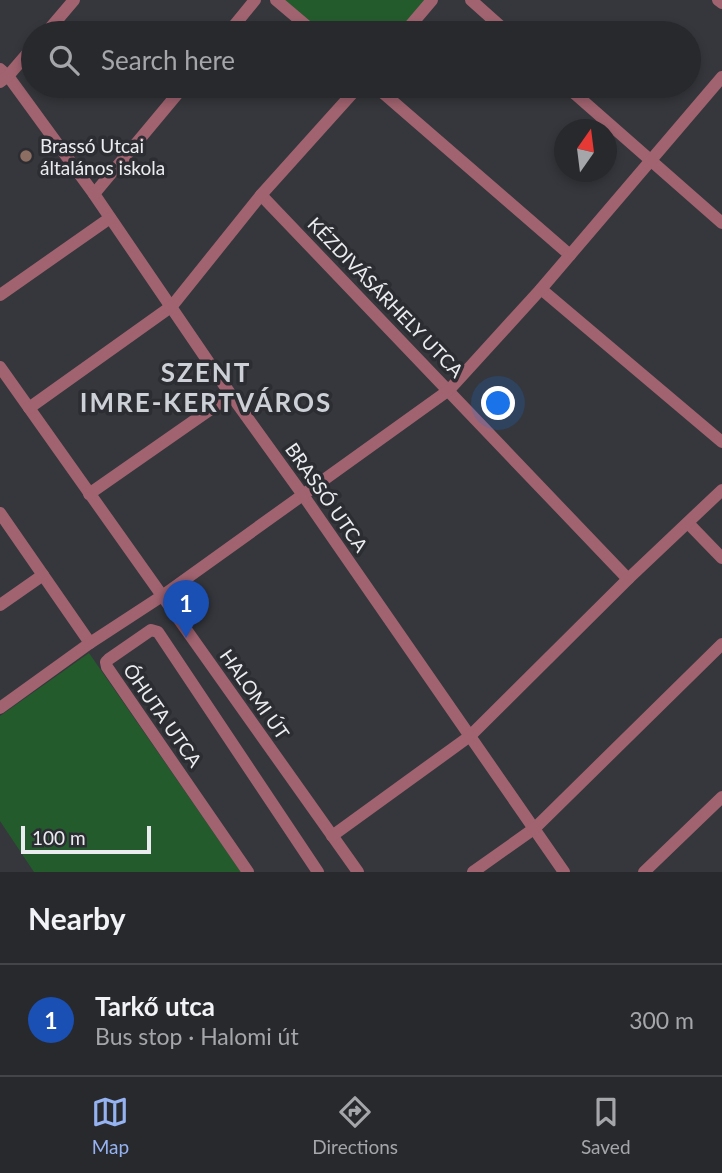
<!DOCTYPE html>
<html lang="en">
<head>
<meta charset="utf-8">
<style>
	:root { --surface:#28292d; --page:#303135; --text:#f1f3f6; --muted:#a5a6aa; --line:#444549; --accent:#95b2f1 }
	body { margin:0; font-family:Lato,sans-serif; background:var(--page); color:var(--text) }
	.compass { position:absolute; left:554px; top:119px; width:63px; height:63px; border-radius:50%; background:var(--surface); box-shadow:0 4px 10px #0003; rotate:14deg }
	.scale { position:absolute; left:21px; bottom:18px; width:130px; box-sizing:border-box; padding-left:7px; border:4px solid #ebecef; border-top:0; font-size:19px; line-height:24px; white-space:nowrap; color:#ebecef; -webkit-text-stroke:5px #2b2d32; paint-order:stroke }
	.you { position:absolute; left:499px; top:404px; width:24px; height:24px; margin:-18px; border:5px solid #fff; border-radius:50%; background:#1a73e8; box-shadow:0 0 0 10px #1a73e833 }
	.badge { display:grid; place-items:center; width:46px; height:46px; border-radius:50%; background:var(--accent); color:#fff; font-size:23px; font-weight:700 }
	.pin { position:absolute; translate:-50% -58px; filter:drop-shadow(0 2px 4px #0008) }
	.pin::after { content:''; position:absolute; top:37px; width:24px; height:21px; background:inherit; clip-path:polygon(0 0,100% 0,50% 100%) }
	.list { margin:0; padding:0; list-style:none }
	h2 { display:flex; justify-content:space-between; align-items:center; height:91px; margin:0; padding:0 28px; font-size:30px }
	h2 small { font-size:23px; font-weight:400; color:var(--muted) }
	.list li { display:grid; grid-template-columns:46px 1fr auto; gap:21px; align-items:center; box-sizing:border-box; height:112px; padding:0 28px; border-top:2px solid var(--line) }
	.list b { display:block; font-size:26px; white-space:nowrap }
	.list p { margin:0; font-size:23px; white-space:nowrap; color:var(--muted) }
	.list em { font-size:23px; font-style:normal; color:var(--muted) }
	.icon { flex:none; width:38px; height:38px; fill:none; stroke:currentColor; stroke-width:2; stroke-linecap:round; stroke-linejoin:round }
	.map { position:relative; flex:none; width:722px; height:872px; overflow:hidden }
	.search { position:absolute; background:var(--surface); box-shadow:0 4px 10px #0003; left:21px; right:21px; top:21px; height:77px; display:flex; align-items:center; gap:18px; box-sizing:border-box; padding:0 24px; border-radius:38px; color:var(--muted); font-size:26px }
	.sheet { height:203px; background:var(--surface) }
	nav { display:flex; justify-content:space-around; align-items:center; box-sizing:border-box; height:98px; border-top:2px solid var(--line); background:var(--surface); font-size:19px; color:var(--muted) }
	nav a { display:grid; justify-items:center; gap:4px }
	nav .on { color:var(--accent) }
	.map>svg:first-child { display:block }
</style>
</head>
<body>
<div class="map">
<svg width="722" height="872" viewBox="0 0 722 872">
	<rect width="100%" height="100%" fill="#35373c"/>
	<g fill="#245b2d">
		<path d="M276,0H432L404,33H315Z"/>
		<path d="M89,653L241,872H34L0,821V716Z"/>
	</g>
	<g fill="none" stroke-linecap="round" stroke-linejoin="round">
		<g stroke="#a16370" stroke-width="12">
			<path d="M276,0L315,33"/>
			<path d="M471,0L508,33"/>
			<path d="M718,0L722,3"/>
			<path d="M46,33L74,0"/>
			<path d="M228,33L255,0"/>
			<path d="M404,33L432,0"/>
			<path d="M0,69L8,76L94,194L231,395L303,495L564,872"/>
			<path d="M0,82L8,76L33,47"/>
			<path d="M375,86L570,255"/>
			<path d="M566,86L722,223"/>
			<path d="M94,194L184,86"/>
			<path d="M261,195L628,579"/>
			<path d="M541,289L722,442"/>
			<path d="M0,295L110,218"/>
			<path d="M0,367L358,872"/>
			<path d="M29,408L172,306L261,195L359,86"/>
			<path d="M89,494L231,395"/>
			<path d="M0,513L90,643"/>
			<path d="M688,523L722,558"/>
			<path d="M0,605L43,575"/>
			<path d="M0,708L90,643L162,596L449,390L541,289L722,77"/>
			<path d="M332,836L470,736L628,579L722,490"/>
			<path d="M248,872L107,667L106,662L109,659L151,630L158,632L318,872"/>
			<path d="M473,872L535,828L722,644"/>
			<path d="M644,872L722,797"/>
		</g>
	</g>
	<circle fill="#8d6e63" stroke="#2b2d32" stroke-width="2.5" cx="26" cy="156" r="7"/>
	<g text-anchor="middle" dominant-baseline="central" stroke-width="7" stroke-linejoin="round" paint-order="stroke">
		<g font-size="19" fill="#ebecef" stroke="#2b2d32" text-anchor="start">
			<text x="40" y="145">Brassó Utcai<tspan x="40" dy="22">általános iskola</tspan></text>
		</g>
		<g font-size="19" fill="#ebecef" stroke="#2b2d32">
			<text transform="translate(386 297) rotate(46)">KÉZDIVÁSÁRHELY UTCA</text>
			<text transform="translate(327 497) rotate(55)">BRASSÓ UTCA</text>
			<text transform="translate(255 694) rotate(55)">HALOMI ÚT</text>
			<text transform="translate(163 715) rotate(55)">ÓHUTA UTCA</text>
		</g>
		<g font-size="26" font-weight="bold" letter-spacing="2" fill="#ced0d7" stroke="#2b2d32">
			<text x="206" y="372">SZENT<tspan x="206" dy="30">IMRE-KERTVÁROS</tspan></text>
		</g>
	</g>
</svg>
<svg class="compass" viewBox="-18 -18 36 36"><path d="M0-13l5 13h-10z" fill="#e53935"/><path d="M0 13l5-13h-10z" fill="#a5a6aa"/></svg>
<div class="scale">100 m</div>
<div class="you"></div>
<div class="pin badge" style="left:186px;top:638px;background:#1a4fb4">1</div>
<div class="search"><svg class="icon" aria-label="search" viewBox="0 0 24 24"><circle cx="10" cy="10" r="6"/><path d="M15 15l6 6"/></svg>Search here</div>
</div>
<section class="sheet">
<h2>Nearby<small></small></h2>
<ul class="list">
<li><span class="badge" style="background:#1a4fb4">1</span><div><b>Tarkő utca</b><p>Bus stop · Halomi út</p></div><em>300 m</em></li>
</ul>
</section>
<nav>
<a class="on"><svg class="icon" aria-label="map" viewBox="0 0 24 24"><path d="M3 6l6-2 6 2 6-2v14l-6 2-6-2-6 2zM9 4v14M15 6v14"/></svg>Map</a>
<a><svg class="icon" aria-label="directions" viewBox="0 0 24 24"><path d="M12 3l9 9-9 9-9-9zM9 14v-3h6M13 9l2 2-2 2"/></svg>Directions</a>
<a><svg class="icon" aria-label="saved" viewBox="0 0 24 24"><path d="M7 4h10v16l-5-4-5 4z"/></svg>Saved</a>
</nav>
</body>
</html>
